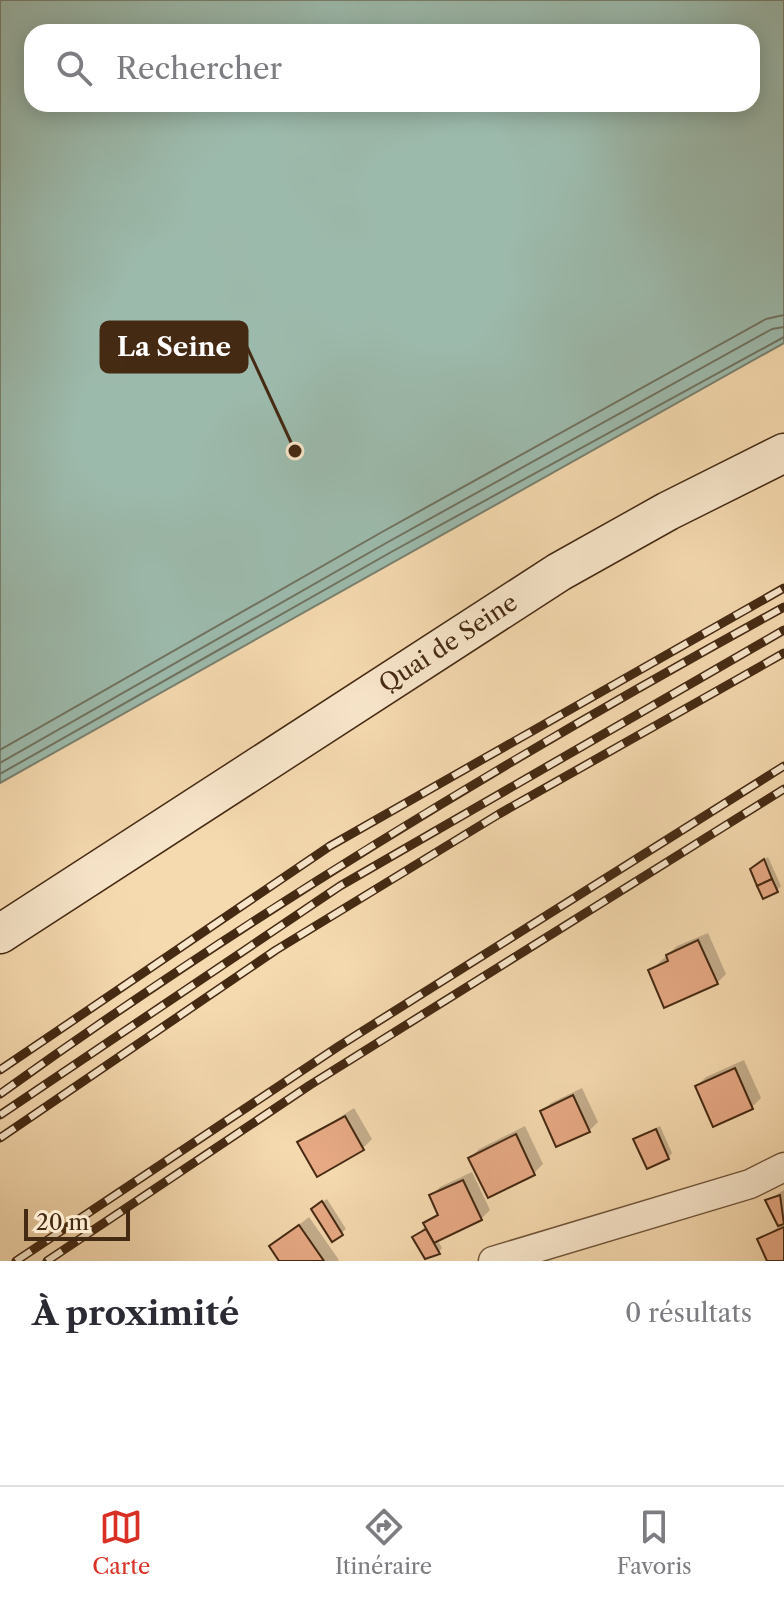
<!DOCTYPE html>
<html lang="fr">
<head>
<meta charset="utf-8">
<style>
	:root { --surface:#fff; --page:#f2f2f3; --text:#2b2b33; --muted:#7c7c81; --line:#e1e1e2; --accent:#d93025 }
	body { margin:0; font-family:"Libre Caslon Text",serif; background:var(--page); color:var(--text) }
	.scale { position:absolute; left:24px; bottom:20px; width:106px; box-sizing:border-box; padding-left:8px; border:4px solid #452a13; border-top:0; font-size:22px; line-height:28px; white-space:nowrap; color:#452a13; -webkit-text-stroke:6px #f8e6cb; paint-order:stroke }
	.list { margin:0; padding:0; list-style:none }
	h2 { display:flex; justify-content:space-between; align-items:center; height:104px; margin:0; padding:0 32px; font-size:34px }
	h2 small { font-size:26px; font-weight:400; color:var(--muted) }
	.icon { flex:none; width:44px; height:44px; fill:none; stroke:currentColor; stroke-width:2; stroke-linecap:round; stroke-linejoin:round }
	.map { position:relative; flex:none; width:784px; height:1261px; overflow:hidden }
	.search { position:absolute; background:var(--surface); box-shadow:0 4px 20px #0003; left:24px; right:24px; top:24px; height:88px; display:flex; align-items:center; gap:20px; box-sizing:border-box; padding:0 28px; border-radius:24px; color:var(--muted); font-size:30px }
	.sheet { height:224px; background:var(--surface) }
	nav { display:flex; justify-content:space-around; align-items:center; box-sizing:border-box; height:112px; border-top:2px solid var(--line); background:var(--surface); font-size:22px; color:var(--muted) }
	nav a { display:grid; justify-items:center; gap:4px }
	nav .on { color:var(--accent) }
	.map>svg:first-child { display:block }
</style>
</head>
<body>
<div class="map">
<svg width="784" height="1261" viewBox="0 0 784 1261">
	<rect width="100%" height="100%" fill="#f5d9af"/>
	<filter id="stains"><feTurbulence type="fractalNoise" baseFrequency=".0025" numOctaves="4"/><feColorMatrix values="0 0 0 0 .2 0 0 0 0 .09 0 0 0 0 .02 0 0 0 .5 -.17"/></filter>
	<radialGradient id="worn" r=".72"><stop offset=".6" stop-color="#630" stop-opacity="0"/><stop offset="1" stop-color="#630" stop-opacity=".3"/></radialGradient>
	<path fill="#9cbaac" stroke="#79806f" stroke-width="2" fill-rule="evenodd" d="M0,0H784V343L0,783ZM32,32H752V104H32Z"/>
	<g fill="#0003">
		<path d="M768,857L781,886L776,891L757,865Z"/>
		<path d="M708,933L726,974L717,983L650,971L677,946Z"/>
		<path d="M744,1060L761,1098L752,1107L697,1086L706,1077Z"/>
		<path d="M582,1088L598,1122L589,1131L542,1112L551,1103Z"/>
		<path d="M354,1108L372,1139L363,1148L300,1143Z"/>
		<path d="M525,1126L543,1164L534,1173L489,1195L470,1158L479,1149Z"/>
		<path d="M660,1126L672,1153L668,1158L635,1139Z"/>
		<path d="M472,1172L490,1210L481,1219L437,1239L442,1248L439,1252L415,1237L439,1212L431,1196L440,1187Z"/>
		<path d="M784,1190V1261H770L760,1239L780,1226L768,1200Z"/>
		<path d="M327,1199L346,1229L341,1233L318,1205Z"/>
		<path d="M309,1217L339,1260L338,1261H283L272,1246Z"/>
	</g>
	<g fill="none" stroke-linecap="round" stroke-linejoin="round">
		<g stroke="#707260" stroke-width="2">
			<path d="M0,750L382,532L766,319L784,315"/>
			<path d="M0,763L388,542L772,329L784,327"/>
			<path d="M0,774L393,551L784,337"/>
		</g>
	</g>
	<g fill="#e6a984" stroke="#452a13" stroke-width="2">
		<path d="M764,859L772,879L757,886L750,869Z"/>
		<path d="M772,879L778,892L763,899L757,886Z"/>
		<path d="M698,940L718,984L664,1008L648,970L668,961L666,955Z"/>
		<path d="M735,1068L753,1109L713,1127L695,1086Z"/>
		<path d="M573,1095L590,1132L556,1147L540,1111Z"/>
		<path d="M345,1116L364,1150L317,1177L297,1142Z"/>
		<path d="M656,1129L669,1159L647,1169L633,1139Z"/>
		<path d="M516,1134L535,1175L488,1198L468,1158Z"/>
		<path d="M463,1180L482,1220L434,1243L423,1223L438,1215L429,1195Z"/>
		<path d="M780,1195L784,1224L778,1226L765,1200Z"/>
		<path d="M322,1201L343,1235L332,1242L311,1209Z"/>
		<path d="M299,1225L324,1261H279L269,1246Z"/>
		<path d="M784,1227V1261H767L757,1239Z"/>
		<path d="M426,1229L440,1254L425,1259L412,1237Z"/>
	</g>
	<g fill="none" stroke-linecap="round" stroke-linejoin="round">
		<g stroke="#71563a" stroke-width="31">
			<path id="minor" d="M493,1261L750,1184L784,1167"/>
		</g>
		<g stroke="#452a13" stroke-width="41">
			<path id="secondary" d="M0,934L559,572L668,511L784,453"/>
		</g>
		<use href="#minor" stroke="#f8e6cb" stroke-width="28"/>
		<use href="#secondary" stroke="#f8e6cb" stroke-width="38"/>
		<g stroke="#452a13" stroke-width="9">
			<g id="rail">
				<path d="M0,1070L330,846L784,588"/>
				<path d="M0,1094C250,914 514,755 784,607"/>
				<path d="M0,1115L340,886L784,630"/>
				<path d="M0,1138L276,950L499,814L784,653"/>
				<path d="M16,1261L339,1046L784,766"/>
				<path d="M47,1261L310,1085L784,789"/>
			</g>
		</g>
		<use href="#rail" stroke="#f8e6cb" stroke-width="6" stroke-dasharray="18" stroke-linecap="butt"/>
	</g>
	<g text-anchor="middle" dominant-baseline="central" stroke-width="7" stroke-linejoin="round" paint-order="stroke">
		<g font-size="24" fill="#452a13" stroke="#f8e6cb">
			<text transform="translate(448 643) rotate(-33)">Quai de Seine</text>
		</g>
	</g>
	<path fill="none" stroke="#452a13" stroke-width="3" d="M295 451L247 347"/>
	<circle fill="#452a13" stroke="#f8e6cb" stroke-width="3" cx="295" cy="451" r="8"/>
	<rect fill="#452a13" stroke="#452a13" stroke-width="3" x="101" y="322" width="146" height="50" rx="8"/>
	<g font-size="26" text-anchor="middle" font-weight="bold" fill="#fff">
		<text x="174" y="356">La Seine</text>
	</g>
	<rect width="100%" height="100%" filter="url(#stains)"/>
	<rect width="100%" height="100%" fill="url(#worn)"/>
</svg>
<div class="scale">20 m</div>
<div class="search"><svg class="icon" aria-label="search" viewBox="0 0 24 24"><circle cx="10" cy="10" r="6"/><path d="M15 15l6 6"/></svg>Rechercher</div>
</div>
<section class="sheet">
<h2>À proximité<small>0 résultats</small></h2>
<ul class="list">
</ul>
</section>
<nav>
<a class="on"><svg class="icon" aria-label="map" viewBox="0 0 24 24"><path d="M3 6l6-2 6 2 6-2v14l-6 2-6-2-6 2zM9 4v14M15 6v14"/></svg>Carte</a>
<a><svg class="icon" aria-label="directions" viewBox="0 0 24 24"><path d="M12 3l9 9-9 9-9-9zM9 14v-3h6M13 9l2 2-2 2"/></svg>Itinéraire</a>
<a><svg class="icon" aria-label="saved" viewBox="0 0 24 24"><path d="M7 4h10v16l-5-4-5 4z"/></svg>Favoris</a>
</nav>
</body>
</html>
